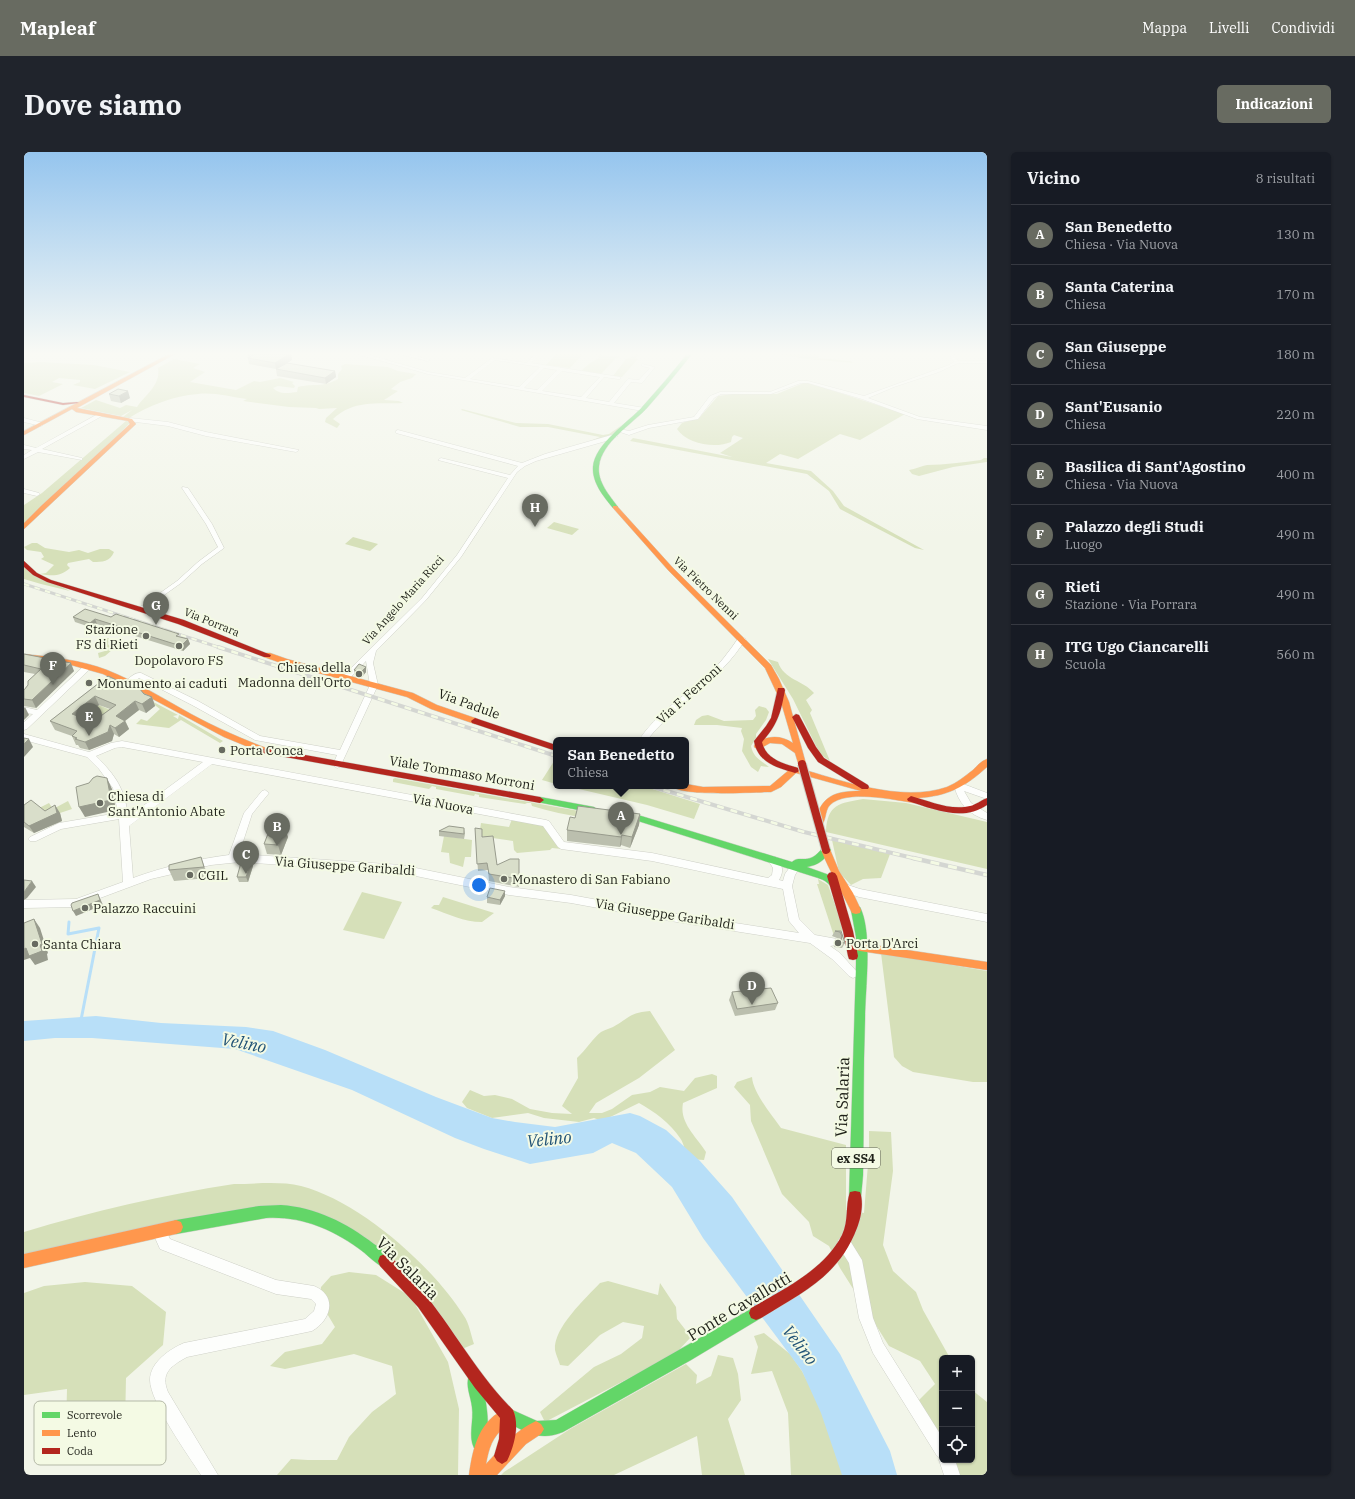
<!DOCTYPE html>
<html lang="it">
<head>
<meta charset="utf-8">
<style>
	:root { --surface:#171b24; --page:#20242c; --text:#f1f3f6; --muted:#9ea1a6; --line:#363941; --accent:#686b61 }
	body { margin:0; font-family:"IBM Plex Serif",serif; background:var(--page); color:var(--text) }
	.controls { position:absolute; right:12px; bottom:12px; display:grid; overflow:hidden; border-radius:6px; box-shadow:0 1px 3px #0004 }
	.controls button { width:36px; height:36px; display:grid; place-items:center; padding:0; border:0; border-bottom:1px solid var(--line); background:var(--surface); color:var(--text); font:20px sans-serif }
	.you { position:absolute; left:455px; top:733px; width:14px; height:14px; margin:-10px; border:3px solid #fff; border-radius:50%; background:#1a73e8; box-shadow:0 0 0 6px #1a73e833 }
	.badge { display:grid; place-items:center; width:26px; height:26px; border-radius:50%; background:var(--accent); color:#fff; font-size:13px; font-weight:700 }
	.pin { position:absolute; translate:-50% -33px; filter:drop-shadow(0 1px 2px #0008) }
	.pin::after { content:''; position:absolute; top:21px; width:14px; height:12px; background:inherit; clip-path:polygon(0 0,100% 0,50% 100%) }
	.popup { position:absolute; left:529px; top:585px; width:136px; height:52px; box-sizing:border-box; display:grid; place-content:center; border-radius:6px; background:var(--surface); filter:drop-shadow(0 1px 3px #0005); font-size:13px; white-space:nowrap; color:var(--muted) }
	.popup b { font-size:15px; color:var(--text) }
	.popup::after { content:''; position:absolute; left:50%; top:100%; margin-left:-8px; border:8px solid transparent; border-top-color:var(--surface) }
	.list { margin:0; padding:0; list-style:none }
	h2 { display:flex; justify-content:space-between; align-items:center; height:52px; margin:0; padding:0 16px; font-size:17px }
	h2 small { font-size:13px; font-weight:400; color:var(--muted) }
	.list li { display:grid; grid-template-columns:26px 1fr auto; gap:12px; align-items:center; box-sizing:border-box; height:60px; padding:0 16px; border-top:1px solid var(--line) }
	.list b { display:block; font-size:15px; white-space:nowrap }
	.list p { margin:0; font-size:13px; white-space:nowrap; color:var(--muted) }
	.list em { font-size:13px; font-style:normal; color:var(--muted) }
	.icon { flex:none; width:22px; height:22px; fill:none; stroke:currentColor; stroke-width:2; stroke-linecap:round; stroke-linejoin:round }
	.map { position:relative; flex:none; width:963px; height:1323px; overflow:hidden; border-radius:6px }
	header { display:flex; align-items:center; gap:24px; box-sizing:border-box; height:56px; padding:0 20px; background:var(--accent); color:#fff }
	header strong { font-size:19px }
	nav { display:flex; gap:22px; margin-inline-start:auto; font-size:14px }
	.intro { display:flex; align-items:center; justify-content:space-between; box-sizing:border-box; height:96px; padding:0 24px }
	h1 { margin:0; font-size:28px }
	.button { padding:10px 18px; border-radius:6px; background:var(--accent); color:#fff; font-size:14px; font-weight:700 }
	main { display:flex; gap:24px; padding:0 24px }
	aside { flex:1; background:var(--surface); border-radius:6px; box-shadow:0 1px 3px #0004 }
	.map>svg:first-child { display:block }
</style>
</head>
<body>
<header>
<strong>Mapleaf</strong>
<nav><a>Mappa</a><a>Livelli</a><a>Condividi</a></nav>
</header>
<div class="intro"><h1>Dove siamo</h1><a class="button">Indicazioni</a></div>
<main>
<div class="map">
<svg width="963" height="1323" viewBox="0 0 963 1323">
	<rect width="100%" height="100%" fill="#f2f5e9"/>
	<g fill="#d6e0b9">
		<path d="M532,202H559L546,216L522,213Z"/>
		<path d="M571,202L596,205L592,206L577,222L557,219L566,211L575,206L574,203Z"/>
		<path d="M610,202H615L612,206L614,207L598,225L589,224L602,207L610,204Z"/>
		<path d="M754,202H794L795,206L826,209L830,211L783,207Z"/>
		<path d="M150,207L176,212L169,216L181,220L166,230L212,238L230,229L236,230L256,226L270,230L268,231L271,234L270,236L254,234L249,236C256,243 264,241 273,240L274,235C290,231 298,236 314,227V222L318,217L317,214L321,212L364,215L374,219L392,222L388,226L376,230L367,237L374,239L360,248L375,249L379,251C352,252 329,248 309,267L316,272L313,276L301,270L302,266L313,256L295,257L292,256L265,255L219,249L223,247C207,245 189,240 174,242C149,244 126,253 105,266L99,265L108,258L97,264L57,256L72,248L96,256L102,253L113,255C122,242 137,233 134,216Z"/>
		<path d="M17,210L70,213L106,220L71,237L49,233L56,230V228L35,226L28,230L39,232L15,244L0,241V211Z"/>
		<path d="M782,230L881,262L836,288L816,282L774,307L756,302L742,311L787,319L809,339L820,354L900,398L891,396L816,357L805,339L783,322L606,289L609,286L708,305L696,301L719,286L710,283L708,285L707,290C691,297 663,292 653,277L658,271L676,265L694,244L716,241L753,242Z"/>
		<path d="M438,257L492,271L524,272L579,283L585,282L598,273L587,285L566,289L576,285L524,275H496L437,258Z"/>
		<path d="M102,269L107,270L0,375V353L18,341Z"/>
		<path d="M960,306H963V310L929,315L895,324L888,322L885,318C891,317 898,314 903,313C921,313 939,310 957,308Z"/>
		<path d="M530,370L555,377L548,383L523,376Z"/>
		<path d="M329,385L354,392L346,399L321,392Z"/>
		<path d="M8,391H13L21,396L45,400L55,398L64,401L76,397H85L90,400C86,410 78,410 69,410L65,407L44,411L43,413L46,416C36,425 28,424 16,422L22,421L30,413L17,407L20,405L17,400L3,398L0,395Z"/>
		<path d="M0,411L25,429L46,439L17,432L0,427Z"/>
		<path d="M85,486L84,492L88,498L81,504L75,506L74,501L81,499V495L77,493L71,494L70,492L79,487Z"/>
		<path d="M744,507L754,510C760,528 779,528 790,541L782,548L788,558L786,561L806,609L796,602L769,547Z"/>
		<path d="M120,545L154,563L149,564L154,567L155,563L199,589L196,591L157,568L145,576L112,572L117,567L123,569L136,557Z"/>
		<path d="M75,553L96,562L78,575L52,571Z"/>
		<path d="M735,554L742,556L745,560L742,568L732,582V586L727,594C729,605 736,608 745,615L737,614L734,620L727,615L718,599L720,587L717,579L718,576L693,573H670L672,568L678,564L684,563L700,569L729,568L732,564L731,558Z"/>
		<path d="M532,606V632L518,628Z"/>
		<path d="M371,626L616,670L615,672C579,668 543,665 508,654L507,651H503L501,652L455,645V643L451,642L450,644L412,637V635L408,634L405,637L369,630V627Z"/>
		<path d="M542,634H619L676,652L670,667L623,653Z"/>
		<path d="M839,647L882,651L963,670V717L802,680C803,652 816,651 839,647Z"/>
		<path d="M44,649L48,657L36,661L25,667L13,657L25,651L29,657Z"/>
		<path d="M488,667L522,671L537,693L538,697L528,696L526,698L493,701L490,698L489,689L455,684L457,671L485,675Z"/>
		<path d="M420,684L448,688L447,705H441L439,715L426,711L425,701L417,700Z"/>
		<path d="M808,688L866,702L857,726L839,727L827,733L815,720Z"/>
		<path d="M794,727L804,733L820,778L810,784L793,732H795Z"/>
		<path d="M338,740L378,750L360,787L319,778Z"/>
		<path d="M419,745L470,761L458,770C440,770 424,762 407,756L410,753H415Z"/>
		<path d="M857,801L963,819V930H949L889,920L878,914L870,905Z"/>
		<path d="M626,859L651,898L615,926L572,951L565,961H578L588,957L608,943L626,940L636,935L660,939L671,926L688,922L693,924V936L659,951C655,971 673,985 682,1000L680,1008L664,1007C661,1000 660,991 656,986C646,971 631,960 615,951L578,969L570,966L555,970L520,966L504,961L468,966L443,956L438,950L446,938L460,944L471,943L488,947L506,957L528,961L548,962L538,954L554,926L553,906C561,899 570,885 577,880C580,878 585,877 589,875C605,866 605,861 626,859Z"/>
		<path d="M728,925C729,941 748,963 757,976L822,993V1058L840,1061L845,1000V979L867,980L869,1019L859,1093L869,1119L892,1140L899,1158L926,1206H918V1308H948V1238L963,1250V1323H923L894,1258L892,1251L911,1232L896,1209L865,1194L816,1116L805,1094L789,1084L785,1070L758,1042L727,969L726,953L710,935L713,930Z"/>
		<path d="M210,1032C232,1032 256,1029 277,1034C335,1049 408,1113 440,1164C445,1171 447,1183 450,1192L438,1197L377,1116L271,1055L0,1105V1080C69,1059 139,1043 210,1032Z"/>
		<path d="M325,1120L352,1123L387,1145L424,1210L435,1257L434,1323H253L267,1307L284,1308H313L325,1285L348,1260L372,1242L368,1214L330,1202L261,1217L246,1214L261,1200L298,1192L311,1175L295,1148L297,1135L307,1124Z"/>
		<path d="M584,1129L634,1143L636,1131L652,1155L653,1167L667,1185L651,1202L521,1270L516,1260L570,1215L597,1202L618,1186L620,1174L599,1170L576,1183L544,1214L536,1213C535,1209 532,1203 531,1198C529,1176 562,1146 576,1131Z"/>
		<path d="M61,1130L108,1134L142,1160L139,1193L102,1226L101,1275L70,1296L42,1276L43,1237L0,1243V1141L20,1134Z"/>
		<path d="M740,1181L766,1202L778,1219L832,1323H767L764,1261L748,1219L727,1222L734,1195L730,1184Z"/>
		<path d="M694,1203L709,1206L714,1222L717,1248L704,1267L721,1323H678L673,1284L590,1323H477L480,1320L546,1277L662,1212L673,1223L672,1232L687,1224Z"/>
	</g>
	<path fill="#b8dff8" d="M72,864L137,871L222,875L249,879L301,898L412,945L468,966L491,970L531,975L606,961L616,964L642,978L676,1009L708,1045L816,1202L866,1299L873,1323H818L797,1261L778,1219L679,1086L648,1035L612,1001L588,991L569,1001L506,1012L460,997L431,986L328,938L211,897L68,886H31L0,889V869Z"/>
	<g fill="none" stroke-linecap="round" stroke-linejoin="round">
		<path stroke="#b8dff8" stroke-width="3" d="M45,770L44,782L75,776L57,868"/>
		<g stroke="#ced0c7" stroke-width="1">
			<g id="street">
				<path d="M333,202H342L404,220L441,226L468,206L503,211L511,202H516L507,211L596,225V227H594L580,225L562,246L585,250L604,227L615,228L626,216L618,214V212L631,215L618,231L607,230L590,251L621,256L622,257L619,259L404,222ZM471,208L516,215L495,235L446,227ZM520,216L533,218L513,238L500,236ZM538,219L576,225L557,245L518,239Z"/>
				<path d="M375,202H385L406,208L404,209Z"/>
				<path d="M925,202H930L934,209H963V211H934L915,220L870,235L844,246L896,265L963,274V278L893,267L838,247L784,231H777L747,242H697L690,246L674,267L625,276L605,283L593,279L596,277L605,279L624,273L670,265L686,244L696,240H746L774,229H784L840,244L925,213L930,210Z"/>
				<path d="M76,261L79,263L78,264L18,297L58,306V308L14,300L0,307V303L8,298L0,297V293L12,296Z"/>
				<path d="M0,266L19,271L20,272L17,274L0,270Z"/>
				<path d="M106,266L144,270L182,280L275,298L272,300L182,284L144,274L104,269V267Z"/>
				<path d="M374,278L498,311L521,302L591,282L594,284L582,289L512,309L501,314L493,320L437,405L402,448L352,499L349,511L354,533L316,615L313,616L309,613L313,603L231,588L168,553L115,526L108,532H102L101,530C105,526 111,520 117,521L174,549L236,584L316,598L346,533L342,509L324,528H321L317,526L398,446L433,403L484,326L414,308L417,306L486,323L494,314L372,281V279Z"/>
				<path d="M159,335L164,336L188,372L200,396L178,412L157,431L119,458H115V456L153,429L174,410L194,395L182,372L158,336Z"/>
				<path d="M0,337L15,341L16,342L13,344L0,341Z"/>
				<path d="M715,485H718L722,487C715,497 708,507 699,516C675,542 645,560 623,588H615C632,562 659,545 682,525C695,513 705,500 715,485Z"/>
				<path d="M61,513H67L68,515L3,577L0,578V570L9,562L0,561V555L13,558Z"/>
				<path d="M0,582L65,600L87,591L98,589L522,668L525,669L540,690L628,701L744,726L748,723L749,716L744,708L746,705H752C759,714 760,719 755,728L759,729L761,722L768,712H774L776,715L771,723L768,734L775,767L791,783L813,787L814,790L813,793L806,794L816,801L834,821L833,824L829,826L825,824L808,807L786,791L634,767L547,751L485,743L377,721L216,710L187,713L127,727L52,755L0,756V748L52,747L99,730L95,667L37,677L12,689H6L4,687L6,685L35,671L94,661L89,636L75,617L63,605L0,588ZM98,595L179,610L104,665C101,637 92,624 72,604L91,596ZM188,612L519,674L534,695L537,697L628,709L759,737L765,769L775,781L634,759L547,743L485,735L377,713L215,702L228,662L245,641L241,638L238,639L220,661L205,703C173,707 139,715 109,726L105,674Z"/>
				<path d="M934,630L963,641V647L940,639L947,651L963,661V668C945,663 934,651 930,633Z"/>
				<path d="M821,732L836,737L963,762V770L835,745L818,739L816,736L818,733Z"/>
				<path d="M135,1072L140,1074L146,1087L252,1128L290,1134C314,1144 307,1168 288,1179L163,1205C147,1214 136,1221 144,1240L194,1323H177C164,1303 126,1250 126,1228C126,1210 146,1197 160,1191L281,1167L290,1159L292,1152L287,1147L252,1142L136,1097L128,1079L130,1074Z"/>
				<path d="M820,1085L825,1087L838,1108L849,1166L859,1191L918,1285V1308H931L936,1323H920L915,1308L916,1306L913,1304L849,1201L835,1166L825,1111L813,1092L815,1087Z"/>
			</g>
		</g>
		<g stroke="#ced0c7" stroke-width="1">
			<g id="fast">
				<path d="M663,202H668C653,221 638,239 623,256C607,273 578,290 575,314C573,330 586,344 594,355L589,356C580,345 568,331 569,315C571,291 604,271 619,254C634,237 649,220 663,202Z"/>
				<path d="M516,645L570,655L574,658L570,661L513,650L512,648Z"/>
				<path d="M599,660L614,663L768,710C776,702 785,715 799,695H805L807,698C801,708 794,713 783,715L808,724L820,736L818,739C810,741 807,733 801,729C798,727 794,726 791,725L614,669L596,665L594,663Z"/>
				<path d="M832,754L836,755C849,781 841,838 841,867C839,919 840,971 839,1023L837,1045L836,1050L831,1051L826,1050L825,1045L832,813V785L827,758L828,755Z"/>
				<path d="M257,1053C291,1055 323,1071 350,1092C357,1097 365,1101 368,1109L366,1114L361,1116C351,1112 343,1102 334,1096C306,1076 276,1064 242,1066L152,1082L147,1080L145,1075L147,1070L152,1068L235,1054Z"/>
				<path d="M732,1154L737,1156L739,1161L737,1166L667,1208L539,1280C515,1290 500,1279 479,1268L477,1263L479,1258L484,1256L513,1269L532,1268Z"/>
				<path d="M450,1222L455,1224C462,1241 468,1279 460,1296L455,1299L450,1296C444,1284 450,1269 448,1255C447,1245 441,1233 445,1224Z"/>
			</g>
		</g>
		<g stroke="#ced0c7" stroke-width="1">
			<g id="slow">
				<path d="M145,202H151L53,256L108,267L112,272L0,377V371L17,354L106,272L104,269L52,260L48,257L2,282L0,283V279Z"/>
				<path d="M589,354H593L649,416L747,513L755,527L765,550L782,612L781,614H775L771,601L758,592L746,591L737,596H731L730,594L731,592C744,583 756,583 769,591L757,550L741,516L644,418L589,356Z"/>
				<path d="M240,501H246L263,507L389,541L413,553L454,567L455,569L451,572L448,571L407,557L383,545L257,511L240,505Z"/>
				<path d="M0,502C28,505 57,508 83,518C113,530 140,547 167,562C193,576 218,587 245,597L246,599L245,601H239L200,585L108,536L79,522L47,513L0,506Z"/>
				<path d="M963,607V615C941,635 924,644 894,646L895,648L894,650L891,651C870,648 822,637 806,653C800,659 803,672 795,674L790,671C798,644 809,639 837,639L772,621L757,635L747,640C731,640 656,645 648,634H662V632L679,635L746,634L765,618L771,615C816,628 877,651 923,635C933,631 941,624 949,618C953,614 957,609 963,607Z"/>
				<path d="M802,694L805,695L815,719L829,741L837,758L836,761L832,762L828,761C818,740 806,720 797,698L799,695Z"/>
				<path d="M836,791L963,810V818L836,799L832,798L831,795L832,792Z"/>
				<path d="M152,1068L157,1070L159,1075L157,1080L152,1082L0,1116V1102Z"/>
				<path d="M484,1256L489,1258L491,1263C489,1269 485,1271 481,1275C468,1285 465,1296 462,1312C477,1296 492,1278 512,1269L517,1272L520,1277L517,1282L502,1292L473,1323H445C449,1295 455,1267 484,1256Z"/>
			</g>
		</g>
		<g stroke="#ced0c7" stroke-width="1">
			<g id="jam">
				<path d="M0,243L39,251L53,250L55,251L39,253L0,245Z"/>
				<path d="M0,409L13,421L27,428L160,468L247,503L246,505H240L154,472L23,430L9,423L0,415Z"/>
				<path d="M754,536H760L761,538C757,560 754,572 738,590C742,607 758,611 774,616L775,618L774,620L771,621C752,615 734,611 730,589L742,574L747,566Z"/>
				<path d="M772,562L775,563L792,595L800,606L844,633L845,635L844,637H838L794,610L784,596L768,565Z"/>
				<path d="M451,566L532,593V599L448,571L447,569Z"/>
				<path d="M242,596L516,645L520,648L516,651L239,601L238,599L239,597Z"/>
				<path d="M887,644C905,649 927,659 946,654C952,653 957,648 963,646V653C939,670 909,657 884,649L883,647Z"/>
				<path d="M808,720L811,721L813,724L829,779L834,804L833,807L829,808L825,807L824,804L819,779L803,724L805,721Z"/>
				<path d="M831,1039L836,1040C840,1051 837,1066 833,1076C815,1124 778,1141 737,1166L732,1168L727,1166L725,1161L727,1156C760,1137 800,1118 818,1083C825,1068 821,1054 826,1040Z"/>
				<path d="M361,1102C372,1107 380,1118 388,1127C425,1168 450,1219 489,1258C496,1273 490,1295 483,1309L478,1312L473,1309L470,1304L475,1287L476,1266L451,1236L394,1155L356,1114L354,1109L356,1104Z"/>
			</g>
		</g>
		<use href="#street" fill="#fdfefc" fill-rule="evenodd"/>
		<use href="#fast" fill="#63d668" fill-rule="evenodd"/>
		<use href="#slow" fill="#ff974d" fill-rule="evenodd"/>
		<use href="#jam" fill="#b3261e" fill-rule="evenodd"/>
		<g stroke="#d4d6d2" stroke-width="3">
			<path id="rail-far2" d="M0,432L197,496"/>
		</g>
		<g stroke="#d4d6d2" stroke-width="4">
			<g id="rail-far1">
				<path d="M194,495L532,604"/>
				<path d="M626,634L780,680L893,707"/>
			</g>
		</g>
		<g stroke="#d4d6d2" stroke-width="4.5">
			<path id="rail" d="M889,706L963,723"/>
		</g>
		<use href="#rail-far2" stroke="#f4fae4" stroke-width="2" stroke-dasharray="5.5" stroke-linecap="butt"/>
		<use href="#rail-far1" stroke="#f4fae4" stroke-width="2.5" stroke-dasharray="7" stroke-linecap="butt"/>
		<use href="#rail" stroke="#f4fae4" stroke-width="3" stroke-dasharray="9" stroke-linecap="butt"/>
		<g stroke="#ced0c7" stroke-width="10" stroke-linecap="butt">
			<path id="jam-bridge" d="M778,612L802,698"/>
		</g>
		<use href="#jam-bridge" stroke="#b3261e" stroke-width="8"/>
	</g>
	<g fill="#bbbfae" fill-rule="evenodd">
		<path d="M223,202H267L268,208L263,211L311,219L312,225L302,232L253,224L252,217L225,212Z"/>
		<path d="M85,242L106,246L97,251L87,249Z"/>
		<path d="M49,465H87L164,487L166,492L159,499L73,472L69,476L51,470Z"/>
		<path d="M0,502L50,519L12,556L0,554V538L4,533L11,522L0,520Z"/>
		<path d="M330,518L342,520L338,525L331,523Z"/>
		<path d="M84,524L128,545L131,554L122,561L115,558L101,568L105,577L95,585L90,582L88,589L65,598L56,596L54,593H52L48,584L31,578L26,569ZM75,553L86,557L74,566L67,569L59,566Z"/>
		<path d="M0,653L21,659L36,661L38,669L10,681L0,675Z"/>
		<path d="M616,662L615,673L606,696L597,693L596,695L543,689V678L551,666Z"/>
		<path d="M440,676L441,682L440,687L415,684V679Z"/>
		<path d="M451,676L459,685L473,713L495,727V735L465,729L464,718L454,719Z"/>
		<path d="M264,685L257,703L243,702L240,692Z"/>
		<path d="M177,705L181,716L184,726L150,729L145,718Z"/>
		<path d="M228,709L229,714L224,730H215L213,725Z"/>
		<path d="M481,744L476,753L463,751V745Z"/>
		<path d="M811,779H817L821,791L818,796L810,795L812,790L815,789L813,786L808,784Z"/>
		<path d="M708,840L754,851L751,858L711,864L705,848Z"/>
	</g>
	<g fill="#989b8d">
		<path d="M265,202H267L268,208L252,217L251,211Z"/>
		<path d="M311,219L312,225L302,232L301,226Z"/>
		<path d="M104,239L106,246L97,251L95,244Z"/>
		<path d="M71,467L73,472L69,476L66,471Z"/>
		<path d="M164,487L166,492L159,499L157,494Z"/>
		<path d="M47,511L50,519L12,556L8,548Z"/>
		<path d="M342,515V520L338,525L337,520Z"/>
		<path d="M71,544L75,553L52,571L48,562Z"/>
		<path d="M128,545L131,554L122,561L118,552Z"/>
		<path d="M111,549L115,558L96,573L92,564Z"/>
		<path d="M1,555L5,563L0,568V556Z"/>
		<path d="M101,569L105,577L95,585L91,576Z"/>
		<path d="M86,573L90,582L88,589L65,598L61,590Z"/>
		<path d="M5,587L9,595L0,605V592Z"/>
		<path d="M83,626L88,637L92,658L61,665L55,655Z"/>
		<path d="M31,653L36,661L38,669L10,681L5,674Z"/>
		<path d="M616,662L615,673L606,696L608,685Z"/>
		<path d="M261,675L264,685L257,703L254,693Z"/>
		<path d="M598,683L597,693L596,695L597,685Z"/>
		<path d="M228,709L229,714L224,730L222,725Z"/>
		<path d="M8,729L12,735L3,746L0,748V740Z"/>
		<path d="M481,739V744L476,753V748Z"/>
		<path d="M74,742L79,753L52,764L49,759Z"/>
		<path d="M10,767L16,776L24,801L23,802L24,808L11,813L6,806L0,808V797Z"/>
	</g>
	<g fill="#d9deca" stroke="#989b8d" fill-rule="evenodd">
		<path d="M230,202H265L251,211L224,206Z"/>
		<path d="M263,211L311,219L301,226L252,217Z"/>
		<path d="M94,237L104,239L95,244L85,242Z"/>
		<path d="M61,457L87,465L92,462L155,482L152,484L164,487L157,494L71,467L66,471L49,465Z"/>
		<path d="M0,502L47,511L8,548L0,547V538L4,533V529L17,517L0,513Z"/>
		<path d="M335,512L342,515L337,520L330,518Z"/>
		<path d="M84,524L111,537L115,536L120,542L128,545L118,552L111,549L92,564L101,569L91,576L86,573L84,580L61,590L51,587L53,586L48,584L53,579L26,569ZM71,544L92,553L74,566L71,565L67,569L48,562Z"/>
		<path d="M0,586L5,587L0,592Z"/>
		<path d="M73,624L83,626L87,648L55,655L52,635L65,631L69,626Z"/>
		<path d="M7,648L21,659L31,653L33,661L5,674L0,670V653Z"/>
		<path d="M554,654L616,662L608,685L598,683L597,685L543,678L546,665L551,666Z"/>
		<path d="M247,674L261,675L254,693L240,692Z"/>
		<path d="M425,674L440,676V682L415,679Z"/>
		<path d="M451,676L458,677V685L469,684L473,713L486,707H495V727L465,722L463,711L453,712Z"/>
		<path d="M177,705L180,715L145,718V713Z"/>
		<path d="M218,707L228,709L222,725H213Z"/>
		<path d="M0,728L8,729L0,740Z"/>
		<path d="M466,736L481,739L476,748L463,745Z"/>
		<path d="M74,742L76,748L49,759L47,753L48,751Z"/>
		<path d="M10,767L18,792L16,793L18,799L5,804L2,796L0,797V771Z"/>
		<path d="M811,779H817L821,791L812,790L817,788L818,784L816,780Z"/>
		<path d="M747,836L754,851L713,857L708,840Z"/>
	</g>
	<linearGradient id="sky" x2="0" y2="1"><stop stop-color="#95c5ee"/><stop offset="0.52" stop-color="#f9faf5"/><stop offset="1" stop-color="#f9faf5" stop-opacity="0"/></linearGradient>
	<rect width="963" height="388" fill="url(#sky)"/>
	<g fill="#686b61" stroke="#f4fae4" stroke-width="1.5">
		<circle cx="122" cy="484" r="4"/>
		<circle cx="155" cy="494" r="4"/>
		<circle cx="335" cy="522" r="4"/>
		<circle cx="65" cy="531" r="4"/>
		<circle cx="198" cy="598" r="4"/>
		<circle cx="76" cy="651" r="4"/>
		<circle cx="166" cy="723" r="4"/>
		<circle cx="480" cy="727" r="4"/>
		<circle cx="61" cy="756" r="4"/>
		<circle cx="814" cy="791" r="4"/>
		<circle cx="11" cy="792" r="4"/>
	</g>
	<g text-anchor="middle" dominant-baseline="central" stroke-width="4" stroke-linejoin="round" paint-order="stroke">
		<g font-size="11" fill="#1e2018" stroke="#f4fae4">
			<text transform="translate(682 436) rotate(44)">Via Pietro Nenni</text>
			<text transform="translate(379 448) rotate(-48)">Via Angelo Maria Ricci</text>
			<text transform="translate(188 470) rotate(22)">Via Porrara</text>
		</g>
		<rect fill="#f4fae4" stroke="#5e6155" stroke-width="1" x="808" y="996" width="48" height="20" rx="3"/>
		<g font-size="12" font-weight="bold" fill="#1e2018">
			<text x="832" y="1006">ex SS4</text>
		</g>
		<g font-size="13" fill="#1e2018" stroke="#f4fae4" text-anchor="start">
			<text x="114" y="477" text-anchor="end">Stazione<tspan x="114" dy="15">FS di Rieti</tspan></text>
			<text x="155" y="508" text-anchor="middle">Dopolavoro FS</text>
			<text x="327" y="515" text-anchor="end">Chiesa della<tspan x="327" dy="15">Madonna dell'Orto</tspan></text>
			<text x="73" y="531">Monumento ai caduti</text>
			<text x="206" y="598">Porta Conca</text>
			<text x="84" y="644">Chiesa di<tspan x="84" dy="15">Sant'Antonio Abate</tspan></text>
			<text x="174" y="723">CGIL</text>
			<text x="488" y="727">Monastero di San Fabiano</text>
			<text x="69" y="756">Palazzo Raccuini</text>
			<text x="822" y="791">Porta D'Arci</text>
			<text x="19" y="792">Santa Chiara</text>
		</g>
		<g font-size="13" fill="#1e2018" stroke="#f4fae4">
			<text transform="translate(665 542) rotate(-42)">Via F. Ferroni</text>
			<text transform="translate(445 552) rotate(20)">Via Padule</text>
			<text transform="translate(438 621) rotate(10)">Viale Tommaso Morroni</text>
			<text transform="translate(419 652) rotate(11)">Via Nuova</text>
			<text transform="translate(321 714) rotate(4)">Via Giuseppe Garibaldi</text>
			<text transform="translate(641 762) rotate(9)">Via Giuseppe Garibaldi</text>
		</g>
		<g font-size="16" fill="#1e2018" stroke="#f4fae4">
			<text transform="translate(818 945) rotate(-88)">Via Salaria</text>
			<text transform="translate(384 1116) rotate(45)">Via Salaria</text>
			<text transform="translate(715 1154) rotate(-31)">Ponte Cavallotti</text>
		</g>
		<g font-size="17" font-style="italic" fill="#215376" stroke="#f4fae4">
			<text transform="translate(220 891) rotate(11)">Velino</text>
			<text transform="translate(525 987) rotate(-6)">Velino</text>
			<text transform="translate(776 1193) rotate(52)">Velino</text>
		</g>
	</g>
	<rect x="10" y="1249" width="132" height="64" rx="6" fill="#f4fae4" stroke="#b4b9a7" stroke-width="1"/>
	<rect x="18" y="1260" width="18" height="6" fill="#63d668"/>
	<rect x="18" y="1278" width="18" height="6" fill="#ff974d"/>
	<rect x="18" y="1296" width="18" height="6" fill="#b3261e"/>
	<g font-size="11" fill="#1e2018">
		<text x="43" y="1267">Scorrevole</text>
		<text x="43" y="1285">Lento</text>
		<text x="43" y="1303">Coda</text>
	</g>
</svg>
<div class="controls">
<button>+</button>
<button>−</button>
<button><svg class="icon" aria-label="locate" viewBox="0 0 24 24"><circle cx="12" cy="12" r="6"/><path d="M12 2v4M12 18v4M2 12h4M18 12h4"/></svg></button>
</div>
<div class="you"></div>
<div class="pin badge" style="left:597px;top:683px">A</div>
<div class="popup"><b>San Benedetto</b>Chiesa</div>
<div class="pin badge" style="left:253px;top:694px">B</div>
<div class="pin badge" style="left:222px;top:722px">C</div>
<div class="pin badge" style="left:728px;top:853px">D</div>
<div class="pin badge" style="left:65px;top:584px">E</div>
<div class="pin badge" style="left:29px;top:533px">F</div>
<div class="pin badge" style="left:132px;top:473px">G</div>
<div class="pin badge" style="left:511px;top:375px">H</div>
</div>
<aside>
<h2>Vicino<small>8 risultati</small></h2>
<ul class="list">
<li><span class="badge">A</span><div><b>San Benedetto</b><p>Chiesa · Via Nuova</p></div><em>130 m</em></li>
<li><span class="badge">B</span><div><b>Santa Caterina</b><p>Chiesa</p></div><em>170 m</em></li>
<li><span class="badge">C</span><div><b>San Giuseppe</b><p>Chiesa</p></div><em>180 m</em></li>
<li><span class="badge">D</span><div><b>Sant'Eusanio</b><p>Chiesa</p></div><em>220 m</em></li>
<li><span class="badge">E</span><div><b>Basilica di Sant'Agostino</b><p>Chiesa · Via Nuova</p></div><em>400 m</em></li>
<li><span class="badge">F</span><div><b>Palazzo degli Studi</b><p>Luogo</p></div><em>490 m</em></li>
<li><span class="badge">G</span><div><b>Rieti</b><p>Stazione · Via Porrara</p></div><em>490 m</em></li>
<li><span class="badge">H</span><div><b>ITG Ugo Ciancarelli</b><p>Scuola</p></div><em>560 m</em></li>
</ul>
</aside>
</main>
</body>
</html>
